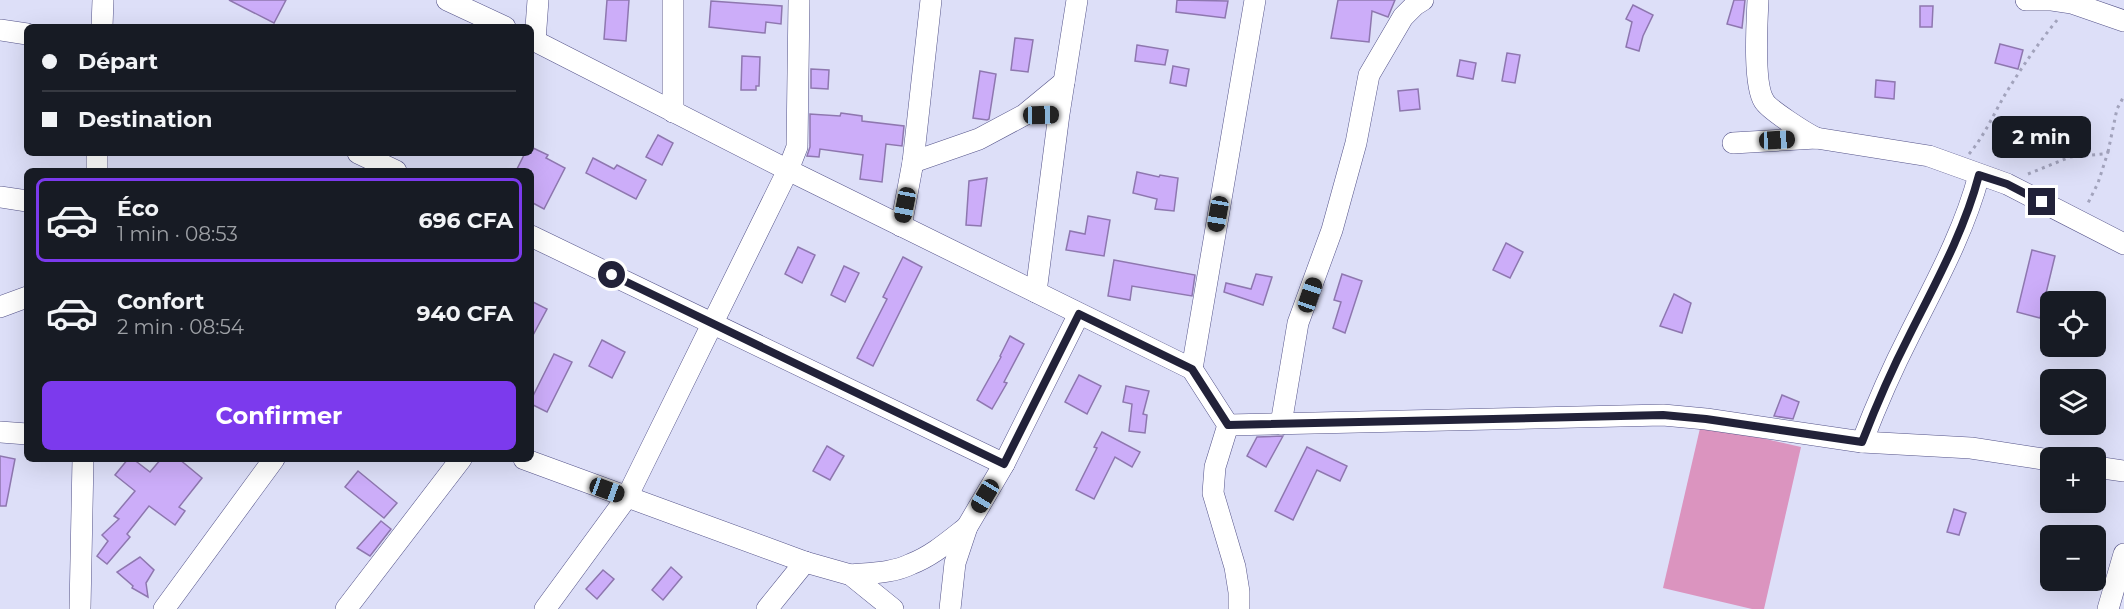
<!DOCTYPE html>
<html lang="fr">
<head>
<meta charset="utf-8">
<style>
  :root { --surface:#171b24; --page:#242831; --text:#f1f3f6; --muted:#9ea1a6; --line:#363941; --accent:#7c3aed }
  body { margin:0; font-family:Montserrat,sans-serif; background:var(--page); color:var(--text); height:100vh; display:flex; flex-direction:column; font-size:22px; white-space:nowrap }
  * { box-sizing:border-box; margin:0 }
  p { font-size:20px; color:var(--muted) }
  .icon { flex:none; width:33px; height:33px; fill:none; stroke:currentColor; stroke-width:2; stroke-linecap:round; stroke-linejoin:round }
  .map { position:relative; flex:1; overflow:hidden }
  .sheet { position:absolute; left:24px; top:168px; width:510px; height:294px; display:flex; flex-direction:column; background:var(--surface); border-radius:9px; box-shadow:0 6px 24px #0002 }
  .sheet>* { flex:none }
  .hud { position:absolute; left:24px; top:24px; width:510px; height:132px; border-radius:9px; box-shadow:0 6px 24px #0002; display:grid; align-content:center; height:132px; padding:0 18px; background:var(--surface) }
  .tools { position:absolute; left:2040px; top:291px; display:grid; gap:12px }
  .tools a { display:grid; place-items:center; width:66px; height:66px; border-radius:9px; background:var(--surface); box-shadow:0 6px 24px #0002; font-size:30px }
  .end { position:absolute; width:27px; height:27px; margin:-14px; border:8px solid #222239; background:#fff; box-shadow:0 0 0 3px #fff }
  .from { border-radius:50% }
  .bubble { position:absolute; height:42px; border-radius:9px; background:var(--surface); box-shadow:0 6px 24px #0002; font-size:20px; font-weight:700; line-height:42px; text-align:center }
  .car { position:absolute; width:18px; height:36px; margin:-18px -9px; border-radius:8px; box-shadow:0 0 4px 2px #0007; background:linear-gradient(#222 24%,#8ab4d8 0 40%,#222 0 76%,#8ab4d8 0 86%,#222 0) }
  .hud b { display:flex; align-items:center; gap:21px; height:57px; font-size:22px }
  .hud b+b { border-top:2px solid var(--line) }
  .hud i { width:15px; height:15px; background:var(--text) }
  ul { padding:10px 0 0; list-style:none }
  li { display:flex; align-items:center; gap:18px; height:84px; margin:0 12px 9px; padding:0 6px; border:3px solid transparent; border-radius:9px }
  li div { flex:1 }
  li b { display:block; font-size:22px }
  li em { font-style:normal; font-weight:700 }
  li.selected { border-color:var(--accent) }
  li>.icon { width:54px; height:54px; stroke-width:1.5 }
  .button { display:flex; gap:12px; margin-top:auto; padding:12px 18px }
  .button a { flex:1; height:69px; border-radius:9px; background:var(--accent); color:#fff; font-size:24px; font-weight:700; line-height:69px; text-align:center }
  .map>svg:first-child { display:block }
  .green { fill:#db94bf }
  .building { fill:#ccadf9; stroke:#8e77af; stroke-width:1.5 }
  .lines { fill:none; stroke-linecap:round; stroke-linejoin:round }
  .minor-casing { stroke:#545389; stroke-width:22 }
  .path { stroke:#a2a3bc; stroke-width:3; stroke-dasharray:3 4.5; stroke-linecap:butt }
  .minor { stroke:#fff; stroke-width:21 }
  .route { stroke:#222239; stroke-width:8 }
</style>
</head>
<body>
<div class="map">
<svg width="2124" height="609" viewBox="0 0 2124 609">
  <rect width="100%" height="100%" fill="#dddff8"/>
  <!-- green -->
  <polygon class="green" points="1701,424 1801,447 1764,609 1752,609 1663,588"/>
  <!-- building -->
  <g class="building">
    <polygon points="229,0 286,0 274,23"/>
    <polygon points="607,0 629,0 626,41 604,39"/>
    <polygon points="1177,0 1228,1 1225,18 1176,12"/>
    <polygon points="1338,0 1395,0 1388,17 1372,11 1369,42 1331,38"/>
    <polygon points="1734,0 1745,0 1742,28 1727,24"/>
    <polygon points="711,1 782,6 781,24 766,22 765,33 709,27"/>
    <polygon points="1633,5 1653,15 1643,36 1639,51 1626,47 1632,22 1626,19"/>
    <polygon points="1920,6 1933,6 1932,27 1920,27"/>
    <polygon points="1015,38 1033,40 1028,72 1011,70"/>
    <polygon points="2000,44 2023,50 2018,69 1995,63"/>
    <polygon points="1137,45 1168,50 1165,65 1135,61"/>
    <polygon points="1507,53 1520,55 1515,83 1502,81"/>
    <polygon points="742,56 760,57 759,86 756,86 756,90 741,90"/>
    <polygon points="1460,60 1476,63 1473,79 1457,76"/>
    <polygon points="1173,66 1189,69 1186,86 1170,83"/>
    <polygon points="811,69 829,70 828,89 811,88"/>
    <polygon points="980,71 996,74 989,119 987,120 973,118"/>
    <polygon points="1876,80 1895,82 1894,99 1875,97"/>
    <polygon points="1418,89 1420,109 1400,111 1398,91"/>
    <polygon points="841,113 862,116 862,121 904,126 902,146 886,144 882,182 860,179 863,155 820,149 819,157 807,156 810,147 810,114 840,116"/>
    <polygon points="658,135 673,143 662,165 646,157"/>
    <polygon points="531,147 548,155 546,158 565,168 544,209 531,202 531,171 516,171 525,153 531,153"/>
    <polygon points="593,158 614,169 617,165 646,180 636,199 586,173"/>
    <polygon points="1137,172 1159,177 1160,175 1178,178 1174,211 1155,209 1157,199 1133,193"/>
    <polygon points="987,178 981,226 966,225 969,181"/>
    <polygon points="1088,216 1110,220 1104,256 1066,250 1070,231 1085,234"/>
    <polygon points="1506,243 1523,252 1510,278 1493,270"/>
    <polygon points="798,247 815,255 802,283 785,274"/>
    <polygon points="2032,250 2055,256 2040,318 2017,312"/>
    <polygon points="903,257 922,267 873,366 857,358 887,299 883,297"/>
    <polygon points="1114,260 1195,275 1192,296 1132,286 1130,300 1108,296"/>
    <polygon points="844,266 859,273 845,302 831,295"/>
    <polygon points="1256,274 1272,277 1263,305 1224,292 1226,283 1251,289"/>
    <polygon points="1342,274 1362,281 1345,333 1333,328 1341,302 1334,300"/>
    <polygon points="1674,294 1691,303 1682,333 1660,326"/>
    <polygon points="531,301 547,309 531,339"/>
    <polygon points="1010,336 1024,344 1004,382 1007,383 992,409 977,400 1001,357 1000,356"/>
    <polygon points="602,340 625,352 612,378 589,366"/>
    <polygon points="554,354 572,362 547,412 531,404 531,400"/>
    <polygon points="1079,375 1101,386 1087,414 1065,402"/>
    <polygon points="1126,386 1149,391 1143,414 1147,415 1145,433 1129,431 1132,404 1123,402"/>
    <polygon points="1782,395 1799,402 1793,419 1774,416"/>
    <polygon points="1102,432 1140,452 1132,467 1115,457 1094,499 1076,490 1097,448 1094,447"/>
    <polygon points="1283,436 1266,467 1247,456 1257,437"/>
    <polygon points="827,446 844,456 830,480 813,471"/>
    <polygon points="1307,447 1347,466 1340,481 1317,470 1293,520 1275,511"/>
    <polygon points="0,456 15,459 6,506 0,506"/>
    <polygon points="128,459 133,459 150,472 161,459 179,459 202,478 179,507 185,511 175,525 149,506 127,534 130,537 107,564 97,556 108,541 102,535 119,519 114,516 135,491 115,475"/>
    <polygon points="358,471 397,503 384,518 345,487"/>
    <polygon points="1954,509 1966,513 1959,535 1947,532"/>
    <polygon points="381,521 391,529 370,556 357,548"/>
    <polygon points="140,557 154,570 146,583 148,597 132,588 133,586 117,572"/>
    <polygon points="671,567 682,577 663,600 652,590"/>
    <polygon points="603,570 614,579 597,599 586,589"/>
  </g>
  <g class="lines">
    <defs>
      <g id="minor">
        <polyline points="447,0 505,27"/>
        <polyline points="673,0 673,112"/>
        <path d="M 1758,0 C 1757,22 1753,84 1764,101 C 1769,110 1806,133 1816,138"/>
        <polyline points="2026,0 2052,0 2072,3 2124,21"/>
        <polyline points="102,27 103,0"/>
        <polyline points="0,30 27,34"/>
        <polyline points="531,39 788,170 1192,369 1228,425 1215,467 1213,493 1235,567 1239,592 1239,609"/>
        <polyline points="535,41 538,0"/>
        <polyline points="1733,143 1816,138 1929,156 2007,184 2124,244"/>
        <polyline points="358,153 396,171"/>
        <polyline points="913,162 979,139 1024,115 1064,82"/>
        <polyline points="97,171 97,153"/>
        <polyline points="0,197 27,201"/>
        <polyline points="901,226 913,162 931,0"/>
        <polyline points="531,236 1004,464"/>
        <polyline points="1036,292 1059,114 1077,0"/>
        <polyline points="0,307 27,297"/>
        <polyline points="1192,369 1255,0"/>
        <polyline points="1281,424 1298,323 1332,230 1356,143 1369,75 1403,17 1415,5 1423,0"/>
        <polyline points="1228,425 1663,415 1706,419 1862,442 1971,448 2050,460"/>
        <polyline points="0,432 27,434"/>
        <path d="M 1862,442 C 1876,406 1891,371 1909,336 C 1935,284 1964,232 1979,175"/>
        <polyline points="524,459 805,562 851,575 893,609"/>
        <polyline points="2096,467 2124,471"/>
        <path d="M 851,575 C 871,573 893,573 911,564 C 932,556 949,541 967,527"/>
        <polyline points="80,609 83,459"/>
        <polyline points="164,609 274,459"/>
        <polyline points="346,609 461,459"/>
        <polyline points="545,609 627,497 788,170 797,147 799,0"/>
        <polyline points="767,609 805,562"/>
        <polyline points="950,609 955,563 967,527 1004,464 1079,314"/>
        <polyline points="2108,609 2124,554"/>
      </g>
    </defs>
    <!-- minor casing -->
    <use href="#minor" class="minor-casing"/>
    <!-- path -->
    <g class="path">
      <polyline points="2108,152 2117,109 2124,96"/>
      <path d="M 1969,154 C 1985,135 1994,113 2006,93 C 2022,67 2039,42 2058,19"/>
      <polyline points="2028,174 2070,157 2103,154 2108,152 2098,183 2087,205"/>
    </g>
    <!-- minor -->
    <use href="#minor" class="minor"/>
  </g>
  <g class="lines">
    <!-- route -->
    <path class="route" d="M 612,275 L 1004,464 L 1079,314 L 1192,369 L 1228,425 L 1663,415 L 1706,419 L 1862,442 C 1876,406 1891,371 1909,336 C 1935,284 1964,232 1979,175 L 2007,184 L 2042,202"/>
  </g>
</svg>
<div class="tools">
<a><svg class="icon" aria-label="locate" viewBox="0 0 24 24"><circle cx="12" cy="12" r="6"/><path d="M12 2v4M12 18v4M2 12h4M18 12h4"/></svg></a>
<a><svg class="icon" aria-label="layers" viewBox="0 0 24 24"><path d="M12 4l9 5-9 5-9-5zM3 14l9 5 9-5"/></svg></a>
<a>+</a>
<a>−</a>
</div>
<i class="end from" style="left:612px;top:275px"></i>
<i class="end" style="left:2042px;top:202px"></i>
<div class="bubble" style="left:1992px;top:116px;width:99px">2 min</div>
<i class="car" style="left:1041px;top:115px;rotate:89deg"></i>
<i class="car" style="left:1777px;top:140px;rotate:87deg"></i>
<i class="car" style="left:905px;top:205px;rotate:191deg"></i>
<i class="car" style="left:1218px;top:214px;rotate:190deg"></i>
<i class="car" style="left:1310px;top:295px;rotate:19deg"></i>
<i class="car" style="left:607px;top:490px;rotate:110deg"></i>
<i class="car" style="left:985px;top:496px;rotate:211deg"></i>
<div class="hud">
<b><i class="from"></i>Départ</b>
<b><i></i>Destination</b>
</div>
<section class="sheet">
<ul>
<li class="selected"><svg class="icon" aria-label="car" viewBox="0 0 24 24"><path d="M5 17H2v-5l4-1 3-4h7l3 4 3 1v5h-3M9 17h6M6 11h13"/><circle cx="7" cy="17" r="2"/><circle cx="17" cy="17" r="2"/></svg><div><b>Éco</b><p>1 min · 08:53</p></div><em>696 CFA</em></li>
<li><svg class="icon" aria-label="car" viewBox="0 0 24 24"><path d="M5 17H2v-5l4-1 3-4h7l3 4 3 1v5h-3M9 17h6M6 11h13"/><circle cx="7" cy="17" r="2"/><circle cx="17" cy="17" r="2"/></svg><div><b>Confort</b><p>2 min · 08:54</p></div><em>940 CFA</em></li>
</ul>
<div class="button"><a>Confirmer</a></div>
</section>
</div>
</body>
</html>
